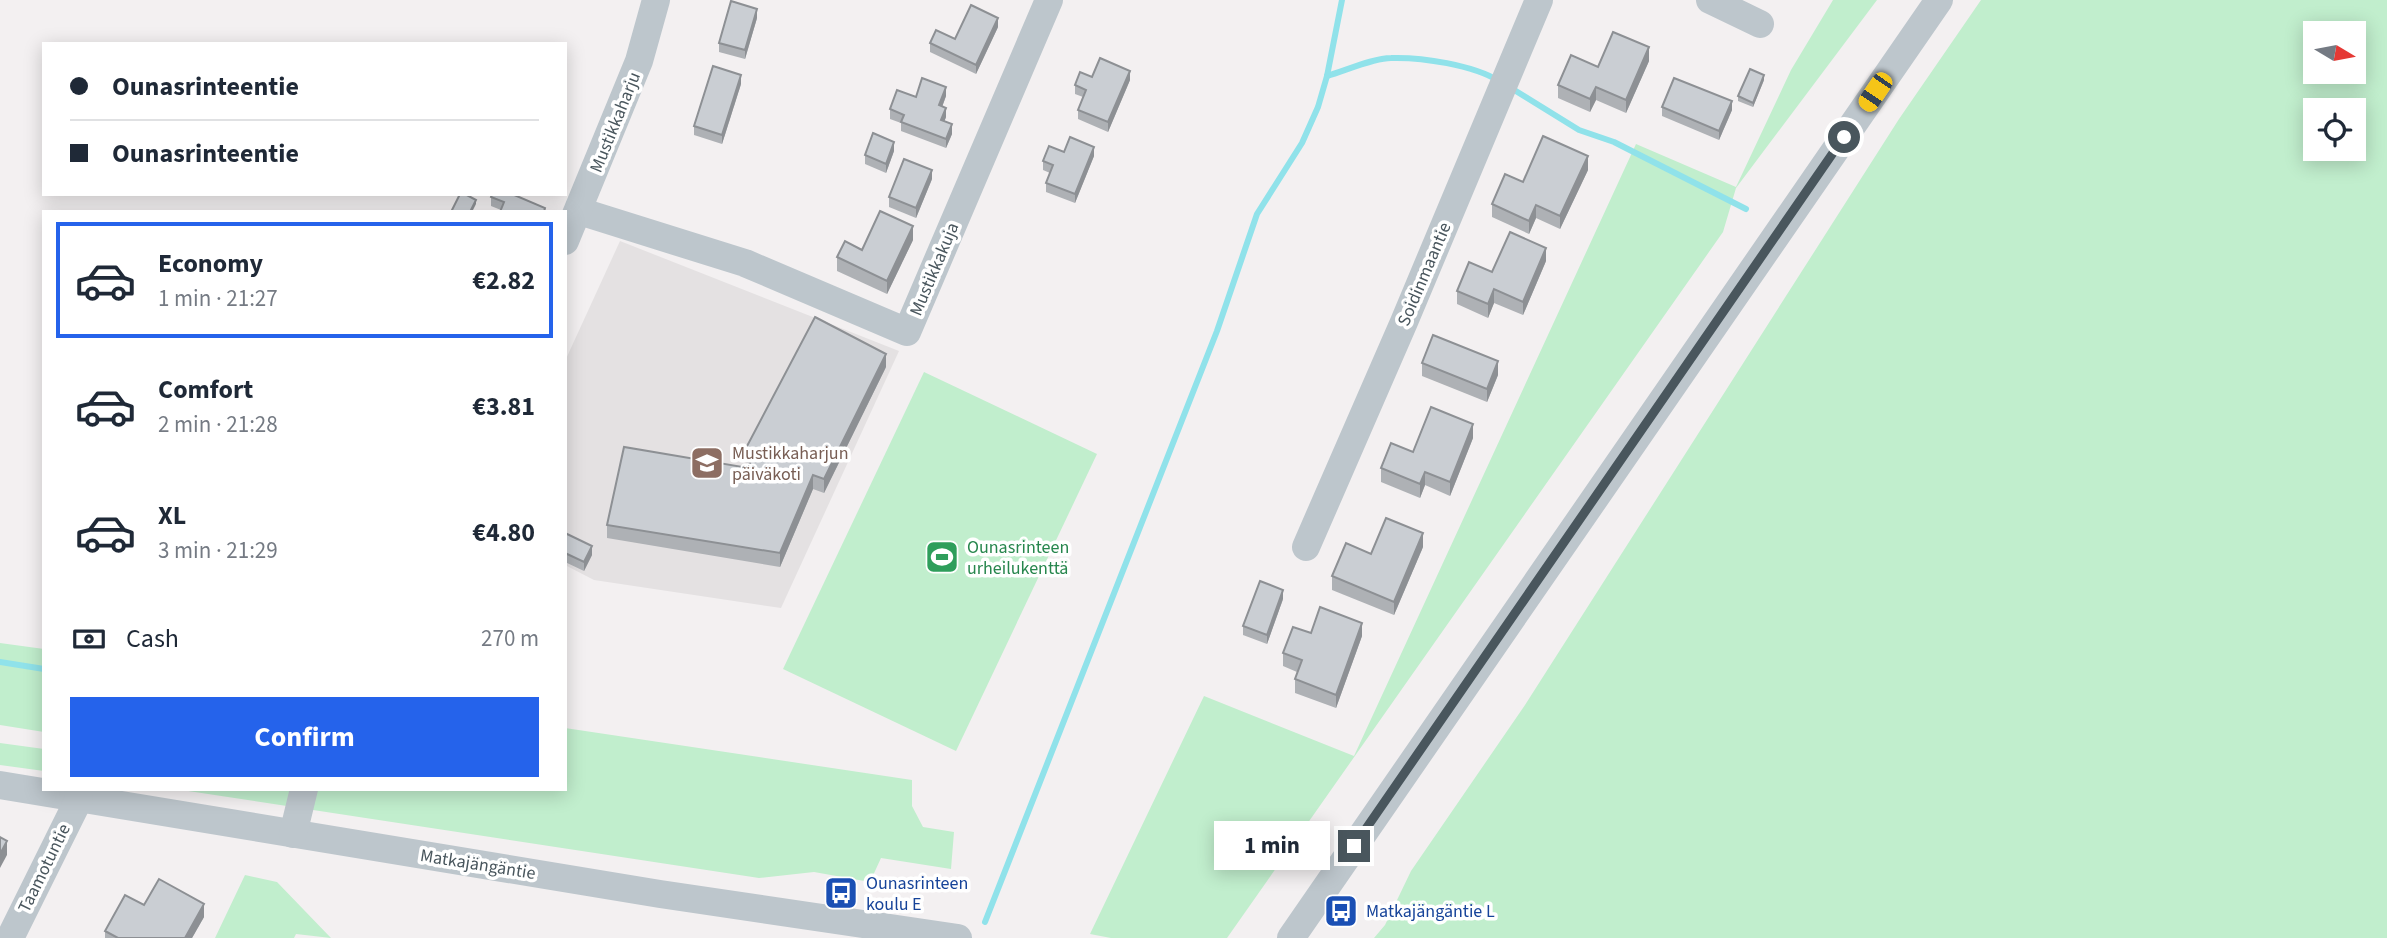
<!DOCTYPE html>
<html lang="en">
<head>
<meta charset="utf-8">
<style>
  :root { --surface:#fff; --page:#f2f2f3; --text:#1f2937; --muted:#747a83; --line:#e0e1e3; --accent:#2563eb }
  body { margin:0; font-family:"Source Sans 3",sans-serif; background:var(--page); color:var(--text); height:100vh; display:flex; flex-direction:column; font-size:26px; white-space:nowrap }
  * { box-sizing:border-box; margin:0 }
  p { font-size:23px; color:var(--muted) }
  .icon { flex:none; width:38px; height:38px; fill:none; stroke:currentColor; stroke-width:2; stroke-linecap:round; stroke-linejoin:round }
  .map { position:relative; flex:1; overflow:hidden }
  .drawer { position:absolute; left:42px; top:210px; width:525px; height:581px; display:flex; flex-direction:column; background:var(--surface); border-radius:0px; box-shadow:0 4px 18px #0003 }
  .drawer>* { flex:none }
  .banner { position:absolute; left:42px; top:42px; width:525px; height:154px; border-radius:0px; box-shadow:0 4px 18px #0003; display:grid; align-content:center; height:154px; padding:0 28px; background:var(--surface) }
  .needle { width:46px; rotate:100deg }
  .buttons { position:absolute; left:2303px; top:21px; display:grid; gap:14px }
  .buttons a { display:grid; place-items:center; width:63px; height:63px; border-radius:0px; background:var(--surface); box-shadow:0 4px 18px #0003; font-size:35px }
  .end { position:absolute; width:32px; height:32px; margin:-16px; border:9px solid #49565d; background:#fff; box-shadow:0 0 0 4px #fff }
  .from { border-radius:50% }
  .bubble { position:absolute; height:49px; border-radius:0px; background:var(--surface); box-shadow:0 4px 18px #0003; font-size:23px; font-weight:700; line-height:49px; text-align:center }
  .car { position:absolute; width:21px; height:42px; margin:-21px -10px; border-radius:9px; box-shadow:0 0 5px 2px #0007; background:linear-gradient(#f5c518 24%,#345 0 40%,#f5c518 0 76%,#345 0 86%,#f5c518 0) }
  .banner b { display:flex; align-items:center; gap:24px; height:66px; font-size:26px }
  .banner b+b { border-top:2px solid var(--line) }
  .banner i { width:18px; height:18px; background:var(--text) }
  ul { padding:12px 0 0; list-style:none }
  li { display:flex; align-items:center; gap:21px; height:116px; margin:0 14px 10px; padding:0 14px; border:4px solid transparent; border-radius:0px }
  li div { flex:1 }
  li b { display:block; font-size:26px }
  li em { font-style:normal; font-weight:700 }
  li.selected { border-color:var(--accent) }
  li>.icon { width:63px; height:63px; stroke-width:1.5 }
  .pay { display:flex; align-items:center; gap:18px; height:77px; padding:0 28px; font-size:26px }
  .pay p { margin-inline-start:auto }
  .button { display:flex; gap:14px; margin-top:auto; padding:14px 28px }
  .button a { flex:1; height:80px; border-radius:0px; background:var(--accent); color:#fff; font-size:28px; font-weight:700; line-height:80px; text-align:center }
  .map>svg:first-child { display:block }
  .education { fill:#e4e1e2 }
  .green { fill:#c1eecd; fill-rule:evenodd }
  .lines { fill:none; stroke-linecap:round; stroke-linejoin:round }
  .stream { stroke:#90e2ea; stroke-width:6 }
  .minor { stroke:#bdc6cc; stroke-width:28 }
  .wall { fill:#aeb1b5 }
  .shaded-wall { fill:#8d9094 }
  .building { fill:#caced3; stroke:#8d9094; stroke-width:2 }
  .route { stroke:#49565d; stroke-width:9 }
  .labels { text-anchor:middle; stroke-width:7; stroke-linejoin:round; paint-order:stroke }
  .street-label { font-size:18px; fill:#49565d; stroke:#fff }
  .education-label { font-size:18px; fill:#785e54; stroke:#fff; text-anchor:start }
  .leisure-label { font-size:18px; fill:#27864d; stroke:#fff; text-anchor:start }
  .transit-label { font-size:18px; fill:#164399; stroke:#fff; text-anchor:start }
</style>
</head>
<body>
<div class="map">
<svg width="2387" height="938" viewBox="0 0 2387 938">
  <rect width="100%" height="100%" fill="#f3f0f1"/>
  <!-- education -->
  <polygon class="education" points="620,241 899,351 781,608 594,580 565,565 565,361"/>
  <!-- green -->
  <g class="green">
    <polygon points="1833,0 1877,0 1736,188 1723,232 1227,938 1111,938 1090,934 1204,696 1354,756 1636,144 1736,187 1791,70"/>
    <path d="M 1981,0 L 2387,0 L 2387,938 L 1374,938 L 1385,925 L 1411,871 L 1525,705 L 1899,119 ZM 2315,33 L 2354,33 L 2354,72 L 2315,72 ZM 2354,110 L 2354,149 L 2315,149 L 2315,110 Z"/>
    <polygon points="924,372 1097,454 956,751 783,669"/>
    <polygon points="0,643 44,649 44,732 0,725"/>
    <polygon points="565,728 912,780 912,806 923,827 954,832 951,869 881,858 870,882 814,872 759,878 175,789 565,789"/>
    <polygon points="0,743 44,749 44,771 0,765"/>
    <polygon points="245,875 277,882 331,938 296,934 294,938 215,938"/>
  </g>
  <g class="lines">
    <!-- stream -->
    <g class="stream">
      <path d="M 1327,76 C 1345,71 1373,58 1391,58 C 1422,57 1473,65 1499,81"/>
      <polyline points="1511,88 1579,130 1614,142 1746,209"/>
      <polyline points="0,662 44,669"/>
      <polyline points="985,922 1217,331 1257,214 1302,143 1318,107 1327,76 1342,0"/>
    </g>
    <!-- minor -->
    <g class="minor">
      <polyline points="1710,0 1760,24"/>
      <polyline points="579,211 745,263 907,332 1049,0"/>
      <polyline points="565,241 639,61 656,0"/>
      <polyline points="1306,547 1404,322 1539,0"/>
      <polyline points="0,785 660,894 958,938"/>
      <polyline points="293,834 304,789"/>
      <polyline points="10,938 79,799"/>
      <polyline points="1291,938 1939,0"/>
    </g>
  </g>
  <!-- wall -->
  <g class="wall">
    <polygon points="757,18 745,59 719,52 719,43"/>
    <polygon points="998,27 976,74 930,52 930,43 955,39"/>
    <polygon points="1649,61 1626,113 1596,100 1590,112 1558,98 1558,85 1598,67"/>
    <polygon points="1092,77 1130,80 1108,132 1078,119 1078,110 1083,97 1075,94 1075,85"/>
    <polygon points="1764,80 1753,107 1738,101 1738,96"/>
    <polygon points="741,84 722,144 694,135 694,126"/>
    <polygon points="946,96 942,107 946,117 944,122 952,134 946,148 901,131 901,123 890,119 890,109 916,97"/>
    <polygon points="1662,107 1732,110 1719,140 1662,116"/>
    <polygon points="894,151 886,173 865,164 865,155"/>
    <polygon points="1094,156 1075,203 1046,192 1046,183 1050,173 1043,170 1043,161"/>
    <polygon points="1588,170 1560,229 1536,218 1529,234 1492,217 1492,204 1523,182"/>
    <polygon points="932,179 916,218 889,207 889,197"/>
    <polygon points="491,197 545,212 501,210 491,206"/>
    <polygon points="913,240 887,294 837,271 837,257 862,250"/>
    <polygon points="1546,261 1523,315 1494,303 1488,318 1457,304 1457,291"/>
    <polygon points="1422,363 1498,375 1487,402 1422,376"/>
    <polygon points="886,367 824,493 813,489 780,567 607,538 607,525 748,468 749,463 746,462 746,448"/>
    <polygon points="1473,438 1450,496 1425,485 1420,498 1381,482 1381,468 1413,452"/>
    <polygon points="565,533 592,555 584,571 565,562"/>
    <polygon points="1423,547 1394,615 1332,590 1332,576"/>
    <polygon points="1283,599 1267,644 1243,635 1243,626"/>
    <polygon points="1311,633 1362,636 1336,708 1295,693 1295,679 1297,672 1283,666 1283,653"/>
    <polygon points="144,905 204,917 192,938 105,938 105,931"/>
  </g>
  <!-- shaded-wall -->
  <g class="shaded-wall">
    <polygon points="757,9 757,18 745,59 745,50"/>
    <polygon points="998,18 998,27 976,74 976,65"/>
    <polygon points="1649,47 1649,61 1626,113 1626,100"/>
    <polygon points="1130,71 1130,80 1108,132 1108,122"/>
    <polygon points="741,75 741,84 722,144 722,135"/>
    <polygon points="1764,75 1764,80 1753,107 1753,103"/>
    <polygon points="946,87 946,96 939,115 939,105"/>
    <polygon points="1596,87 1596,100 1590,112 1590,99"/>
    <polygon points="1732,101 1732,110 1719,140 1719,131"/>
    <polygon points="946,108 946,117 941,130 941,120"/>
    <polygon points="952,124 952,134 946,148 946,139"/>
    <polygon points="894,142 894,151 886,173 886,164"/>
    <polygon points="1094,147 1094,156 1075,203 1075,194"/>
    <polygon points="1588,156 1588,170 1560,229 1560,216"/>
    <polygon points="932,170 932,179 916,218 916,208"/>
    <polygon points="476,200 476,204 472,212 470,212"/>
    <polygon points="1536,205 1536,218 1529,234 1529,221"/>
    <polygon points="913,226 913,240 887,294 887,281"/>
    <polygon points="1546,248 1546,261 1523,315 1523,302"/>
    <polygon points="1494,289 1494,303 1488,318 1488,304"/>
    <polygon points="886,354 886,367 824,493 824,479"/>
    <polygon points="1498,361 1498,375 1487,402 1487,389"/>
    <polygon points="1473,424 1473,438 1450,496 1450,482"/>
    <polygon points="1425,472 1425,485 1420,498 1420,484"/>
    <polygon points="813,475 813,489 780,567 780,553"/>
    <polygon points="1423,533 1423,547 1394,615 1394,602"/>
    <polygon points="592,546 592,555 584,571 584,562"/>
    <polygon points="1283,590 1283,599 1267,644 1267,635"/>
    <polygon points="1362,623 1362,636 1336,708 1336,695"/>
    <polygon points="7,841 7,855 0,868 0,854"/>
    <polygon points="204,904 204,917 192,938 185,938"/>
  </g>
  <!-- building -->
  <g class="building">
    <polygon points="731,1 757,9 745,50 719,43"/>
    <polygon points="971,5 998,18 976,65 930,43 936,30 955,39"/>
    <polygon points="1613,32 1649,47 1626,100 1596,87 1590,99 1558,85 1571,55 1598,67"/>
    <polygon points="1100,58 1130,71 1108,122 1078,110 1086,90 1075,85 1080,72 1092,77"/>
    <polygon points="713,66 741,75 722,135 694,126"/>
    <polygon points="1750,69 1764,75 1753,103 1738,96"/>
    <polygon points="922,78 946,87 939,105 946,108 941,120 952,124 946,139 901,122 904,115 890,109 897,90 916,97"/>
    <polygon points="1674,78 1732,101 1719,131 1662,107"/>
    <polygon points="873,133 894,142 886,164 865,155"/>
    <polygon points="1543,136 1588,156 1560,216 1536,205 1529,221 1492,204 1505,174 1523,182"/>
    <polygon points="1070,137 1094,147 1075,194 1046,183 1053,165 1043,161 1049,146 1064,152"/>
    <polygon points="904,159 932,170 916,208 889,197"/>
    <polygon points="460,194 465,194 476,200 470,212 451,212"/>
    <polygon points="492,194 512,194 545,208 544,212 500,212 504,202 491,197"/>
    <polygon points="880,211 913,226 887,281 837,257 845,241 862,250"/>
    <polygon points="1510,232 1546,248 1523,302 1494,289 1488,304 1457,291 1469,262 1492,272"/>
    <polygon points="815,317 886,354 824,479 813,475 780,553 607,525 624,447 748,468 754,452 746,448"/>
    <polygon points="1433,335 1498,361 1487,389 1422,363"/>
    <polygon points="1431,407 1473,424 1450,482 1425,472 1420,484 1381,468 1391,443 1413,452"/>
    <polygon points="1386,518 1423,533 1394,602 1332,576 1346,543 1371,554"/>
    <polygon points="565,533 592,546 584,562 565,553"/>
    <polygon points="1260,581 1283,590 1267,635 1243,626"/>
    <polygon points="1320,607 1362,623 1336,695 1295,679 1302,660 1283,653 1293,627 1311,633"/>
    <polygon points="0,837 7,841 0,854"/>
    <polygon points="159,879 204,904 185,938 118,938 105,931 125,895 144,905"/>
  </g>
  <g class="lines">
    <!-- route -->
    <polyline class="route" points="1354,846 1844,137"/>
  </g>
  <!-- icons -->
  <defs>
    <symbol id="school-square" viewBox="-11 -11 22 22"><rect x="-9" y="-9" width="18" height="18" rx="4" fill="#8d6e63" stroke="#fff"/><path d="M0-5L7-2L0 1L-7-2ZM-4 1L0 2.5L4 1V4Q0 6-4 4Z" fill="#fff"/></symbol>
    <symbol id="stadium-square" viewBox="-11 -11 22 22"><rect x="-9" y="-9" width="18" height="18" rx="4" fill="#2e9e5b" stroke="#fff"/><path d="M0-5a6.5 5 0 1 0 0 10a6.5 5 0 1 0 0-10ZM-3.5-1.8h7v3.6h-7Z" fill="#fff"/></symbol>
    <symbol id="bus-square" viewBox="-11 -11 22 22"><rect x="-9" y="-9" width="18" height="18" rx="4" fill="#1a4fb4" stroke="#fff"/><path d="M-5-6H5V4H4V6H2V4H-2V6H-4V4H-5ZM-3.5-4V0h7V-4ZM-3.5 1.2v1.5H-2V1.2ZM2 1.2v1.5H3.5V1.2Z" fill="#fff"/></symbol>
  </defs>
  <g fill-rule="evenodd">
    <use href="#school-square" x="688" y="444" width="38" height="38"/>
    <use href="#stadium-square" x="923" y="538" width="38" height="38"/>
    <use href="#bus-square" x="822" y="874" width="38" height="38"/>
    <use href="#bus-square" x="1322" y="892" width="38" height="38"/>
  </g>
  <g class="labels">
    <!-- street labels -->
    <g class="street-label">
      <text transform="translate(615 122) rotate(-68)" y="6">Mustikkaharju</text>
      <text transform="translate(934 269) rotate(-67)" y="6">Mustikkakuja</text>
      <text transform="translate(1424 274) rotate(-67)" y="6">Soidinmaantie</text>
      <text transform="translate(478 864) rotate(9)" y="6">Matkajängäntie</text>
      <text transform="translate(44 868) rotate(-64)" y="6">Taamotuntie</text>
    </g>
    <!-- education labels -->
    <g class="education-label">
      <text x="732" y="459">Mustikkaharjun<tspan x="732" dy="21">päiväkoti</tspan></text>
    </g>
    <!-- leisure labels -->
    <g class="leisure-label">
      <text x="967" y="553">Ounasrinteen<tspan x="967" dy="21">urheilukenttä</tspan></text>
    </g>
    <!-- transit labels -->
    <g class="transit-label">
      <text x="866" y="889">Ounasrinteen<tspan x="866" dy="21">koulu E</tspan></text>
      <text x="1366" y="917">Matkajängäntie L</text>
    </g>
  </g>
</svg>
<div class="buttons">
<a><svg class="needle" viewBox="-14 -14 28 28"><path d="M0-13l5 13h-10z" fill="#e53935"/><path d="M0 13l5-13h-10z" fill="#747a83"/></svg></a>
<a><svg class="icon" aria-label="locate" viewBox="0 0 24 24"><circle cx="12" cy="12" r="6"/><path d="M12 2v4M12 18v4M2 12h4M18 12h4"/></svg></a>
</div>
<i class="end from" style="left:1844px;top:137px"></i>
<i class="end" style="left:1354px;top:846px"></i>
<div class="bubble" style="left:1214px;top:821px;width:116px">1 min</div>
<i class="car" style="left:1875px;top:92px;rotate:214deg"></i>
<div class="banner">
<b><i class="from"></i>Ounasrinteentie</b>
<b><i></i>Ounasrinteentie</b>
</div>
<section class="drawer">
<ul>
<li class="selected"><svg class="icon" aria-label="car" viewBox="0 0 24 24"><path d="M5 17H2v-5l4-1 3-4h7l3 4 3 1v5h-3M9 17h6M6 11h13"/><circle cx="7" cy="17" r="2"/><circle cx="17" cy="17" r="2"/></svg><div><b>Economy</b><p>1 min · 21:27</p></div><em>€2.82</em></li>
<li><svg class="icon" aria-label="car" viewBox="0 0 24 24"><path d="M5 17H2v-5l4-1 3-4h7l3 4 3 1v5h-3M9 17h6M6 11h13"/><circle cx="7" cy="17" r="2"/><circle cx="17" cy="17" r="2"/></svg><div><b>Comfort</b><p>2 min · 21:28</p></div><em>€3.81</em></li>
<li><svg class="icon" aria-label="car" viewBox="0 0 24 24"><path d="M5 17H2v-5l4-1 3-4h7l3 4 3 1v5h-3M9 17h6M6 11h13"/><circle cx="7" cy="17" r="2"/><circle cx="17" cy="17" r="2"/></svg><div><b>XL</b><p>3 min · 21:29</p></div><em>€4.80</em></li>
</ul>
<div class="pay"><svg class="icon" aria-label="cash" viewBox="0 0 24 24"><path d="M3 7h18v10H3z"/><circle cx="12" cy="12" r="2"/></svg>Cash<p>270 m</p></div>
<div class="button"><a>Confirm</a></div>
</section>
</div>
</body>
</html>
